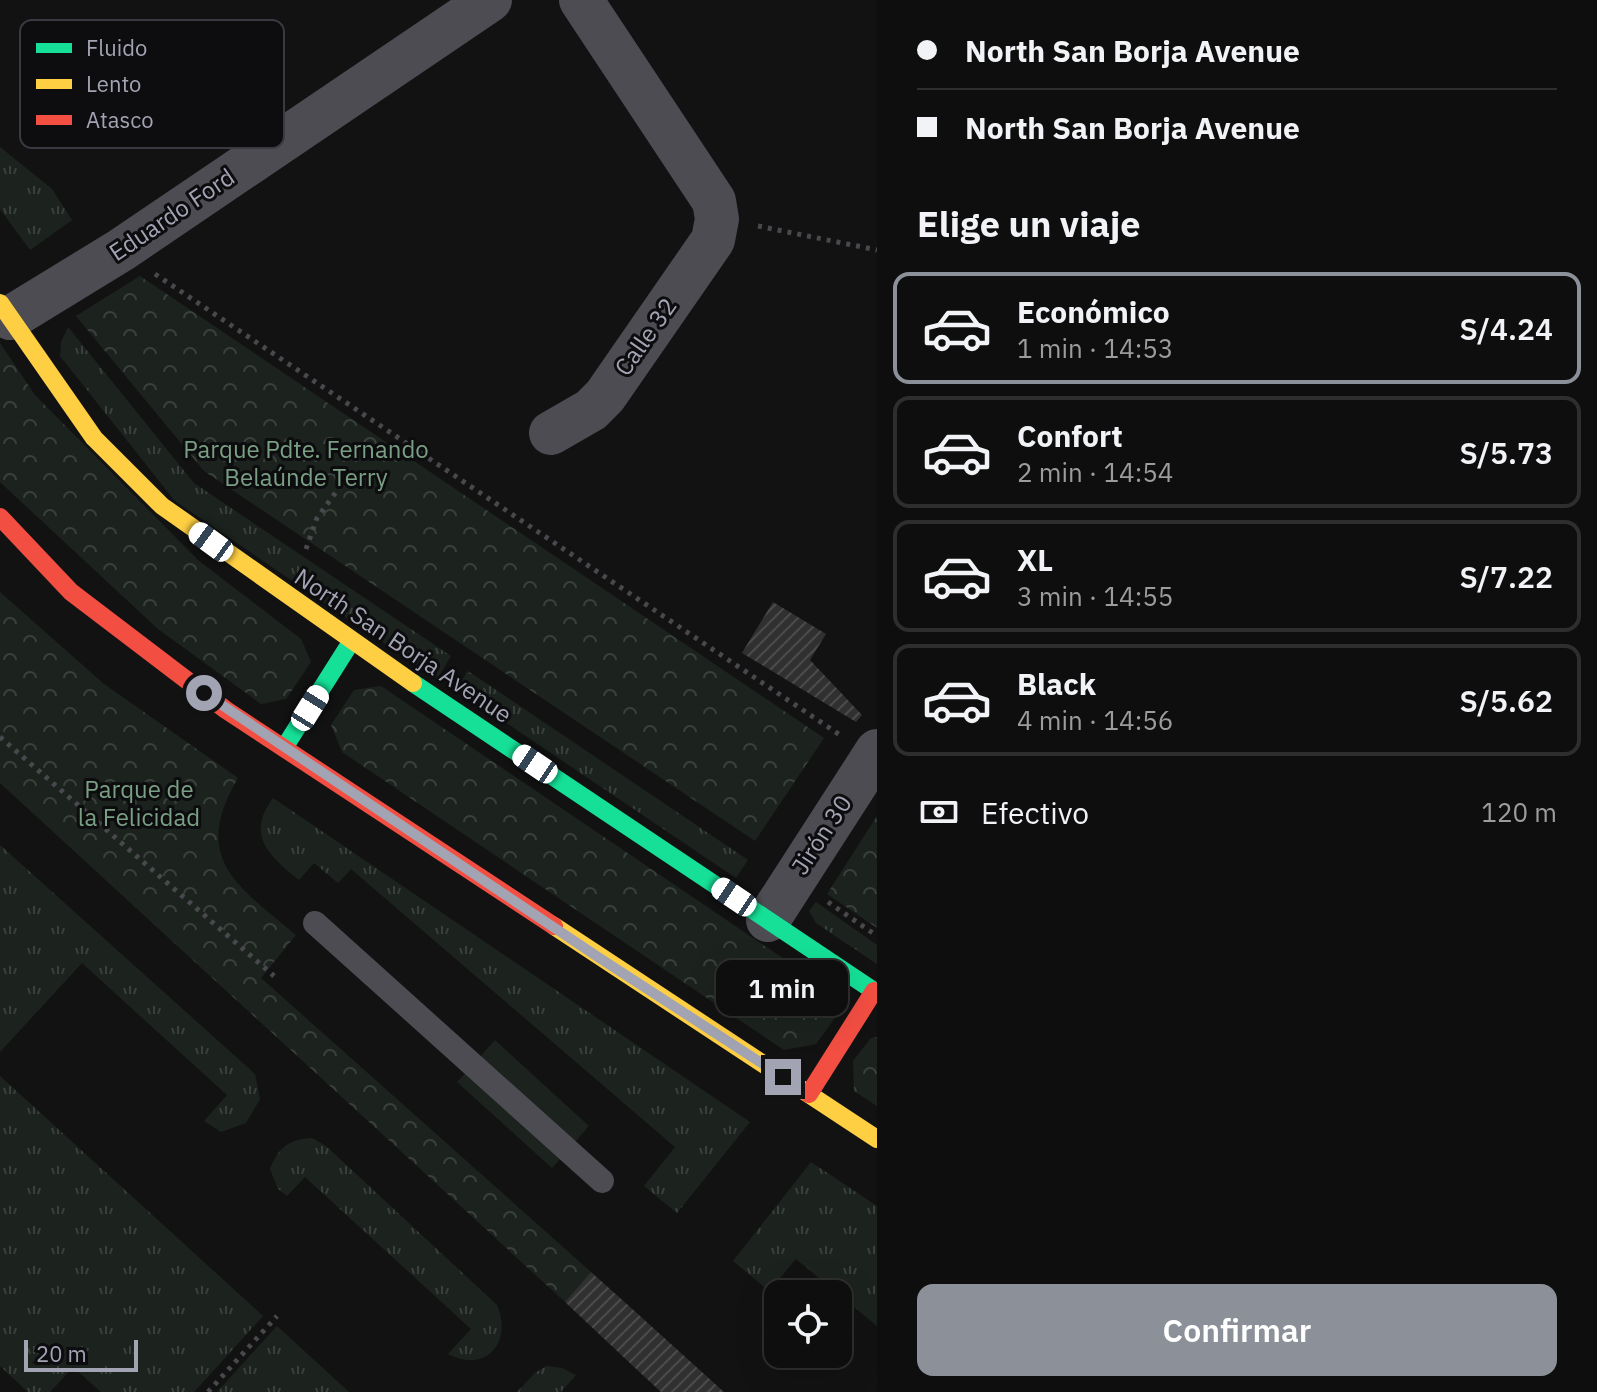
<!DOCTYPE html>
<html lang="es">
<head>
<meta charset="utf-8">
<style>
  :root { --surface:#0e0e0e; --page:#171717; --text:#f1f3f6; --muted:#9b9c9e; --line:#2e2e2e; --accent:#8c9099 }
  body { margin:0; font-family:"IBM Plex Sans",sans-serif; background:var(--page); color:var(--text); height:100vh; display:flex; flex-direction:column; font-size:30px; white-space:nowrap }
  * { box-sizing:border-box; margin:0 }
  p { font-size:26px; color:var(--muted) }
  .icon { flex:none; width:44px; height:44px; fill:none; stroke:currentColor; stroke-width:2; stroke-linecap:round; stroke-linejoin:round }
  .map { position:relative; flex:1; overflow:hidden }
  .drawer { display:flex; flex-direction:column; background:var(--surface); width:720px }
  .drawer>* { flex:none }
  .top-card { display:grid; align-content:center; height:176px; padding:0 40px; background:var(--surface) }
  .buttons { position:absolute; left:764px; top:1280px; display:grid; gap:16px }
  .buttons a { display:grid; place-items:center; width:88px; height:88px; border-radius:16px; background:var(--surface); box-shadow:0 8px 32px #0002,0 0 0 2px var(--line); font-size:40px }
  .scale { position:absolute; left:24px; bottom:20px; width:114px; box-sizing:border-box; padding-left:8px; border:4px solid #a2a4b4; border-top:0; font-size:22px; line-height:28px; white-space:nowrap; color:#a2a4b4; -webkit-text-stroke:6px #0d0c0e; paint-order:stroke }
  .end { position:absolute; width:36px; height:36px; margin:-18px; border:10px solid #a2a4b4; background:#111; box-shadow:0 0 0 4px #111 }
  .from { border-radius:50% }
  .bubble { position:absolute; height:56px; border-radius:16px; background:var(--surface); box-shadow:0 8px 32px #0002,0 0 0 2px var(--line); font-size:26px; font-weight:600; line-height:56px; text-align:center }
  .car { position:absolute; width:24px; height:48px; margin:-24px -12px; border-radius:10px; box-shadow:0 0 6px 2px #0007; background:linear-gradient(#fff 24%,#345 0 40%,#fff 0 76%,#345 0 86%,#fff 0) }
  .top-card b { display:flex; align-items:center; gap:28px; height:76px; font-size:30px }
  .top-card b+b { border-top:2px solid var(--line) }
  .top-card i { width:20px; height:20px; background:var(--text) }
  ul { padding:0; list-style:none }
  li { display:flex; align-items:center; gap:24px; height:112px; margin:0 16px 12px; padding:0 24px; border:4px solid var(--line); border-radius:16px }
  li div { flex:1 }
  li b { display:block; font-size:30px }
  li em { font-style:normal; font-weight:600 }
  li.on { border-color:var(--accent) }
  li>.icon { width:72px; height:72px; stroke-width:1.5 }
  h2 { padding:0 40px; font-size:36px; line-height:96px }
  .pay { display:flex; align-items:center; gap:20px; height:88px; padding:0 40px; font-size:30px }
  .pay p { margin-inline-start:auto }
  .button { display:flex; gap:16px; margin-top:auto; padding:16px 40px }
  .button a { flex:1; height:92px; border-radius:16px; background:var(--accent); color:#fff; font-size:32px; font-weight:600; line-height:92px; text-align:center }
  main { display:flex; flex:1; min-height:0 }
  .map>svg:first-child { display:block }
  .grass { fill:url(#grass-tufts) }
  .park { fill:url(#park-crowns) }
  .garden { fill:#1c231e }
  .building { fill:url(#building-hatch) }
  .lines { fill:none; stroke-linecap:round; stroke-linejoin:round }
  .path { stroke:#48484d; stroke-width:5; stroke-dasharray:4 6; stroke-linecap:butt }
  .lane { stroke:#4c4c52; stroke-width:24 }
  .street { stroke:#4c4c52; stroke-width:44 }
  .fast { stroke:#16e098; stroke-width:18 }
  .slow { stroke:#ffcf43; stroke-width:18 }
  .jam { stroke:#f24e42; stroke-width:18 }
  .route { stroke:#a2a4b4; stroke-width:10 }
  .labels { text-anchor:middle; stroke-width:6; stroke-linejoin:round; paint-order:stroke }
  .street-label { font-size:24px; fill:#a2a4b4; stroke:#0d0c0e }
  .park-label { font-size:24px; fill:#799f84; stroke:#0d0c0e }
  .key { fill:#0d0c0e; stroke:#3a3a40; stroke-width:2 }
  .key-label { font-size:22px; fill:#a2a4b4 }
</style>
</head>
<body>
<main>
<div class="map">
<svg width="877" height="1392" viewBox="0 0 877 1392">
  <defs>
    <pattern id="grass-tufts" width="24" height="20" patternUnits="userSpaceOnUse" patternTransform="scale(2)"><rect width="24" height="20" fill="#1c231e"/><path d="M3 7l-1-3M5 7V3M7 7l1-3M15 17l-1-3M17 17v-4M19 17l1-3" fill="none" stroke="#3a403c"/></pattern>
    <pattern id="park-crowns" width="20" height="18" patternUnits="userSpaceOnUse" patternTransform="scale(2)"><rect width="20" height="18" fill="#1c231e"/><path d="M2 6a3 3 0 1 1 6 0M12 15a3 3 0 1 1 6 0" fill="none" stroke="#3a403c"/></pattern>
    <pattern id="building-hatch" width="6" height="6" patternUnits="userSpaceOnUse" patternTransform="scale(2)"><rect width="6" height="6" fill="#303031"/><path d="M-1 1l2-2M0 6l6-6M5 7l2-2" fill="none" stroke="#4b4b4c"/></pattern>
  </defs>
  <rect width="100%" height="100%" fill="#121212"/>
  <!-- grass -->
  <g class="grass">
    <polygon points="0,147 52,189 72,220 30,250 0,209"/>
    <polygon points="68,327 194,483 451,656 437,679 175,501 60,356 61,342"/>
    <polygon points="468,671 748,860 736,878 456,689"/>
    <path d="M 273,798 L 750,1122 L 677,1213 L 644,1186 L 675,1147 L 351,869 L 338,883 L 314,863 L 299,880 C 270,856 245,836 273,798 Z"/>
    <polygon points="0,845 255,1074 260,1099 246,1123 221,1132 204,1121 227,1095 82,963 0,1052"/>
    <polygon points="816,902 877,945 877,964 816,923 809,911"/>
    <polygon points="0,1076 263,1316 194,1392 101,1392 73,1367 50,1392 28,1392 0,1366"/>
    <path d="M 312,1138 L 326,1146 L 497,1305 C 513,1342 486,1374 448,1354 L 471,1329 L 305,1177 L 287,1196 L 278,1189 L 270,1169 C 278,1148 289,1139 312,1138 Z"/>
    <polygon points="811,1162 877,1206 877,1326 796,1259 769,1291 733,1261"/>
    <polygon points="277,1326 349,1392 217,1392"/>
    <polygon points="546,1366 562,1368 576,1375 561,1392 517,1392 535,1373"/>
  </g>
  <!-- park -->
  <g class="park">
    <polygon points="140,276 824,738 755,841 204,471 76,316"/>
    <polygon points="0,343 35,395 199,561 301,639 311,662 286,699 261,704 158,629 0,482"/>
    <path d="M 0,592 L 104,684 L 238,778 C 190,859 238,886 296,935 L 261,978 L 591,1272 L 565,1302 L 0,783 Z"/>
    <polygon points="381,686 821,984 835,1018 816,1044 784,1050 342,752 331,725 354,690"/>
    <polygon points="877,816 877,928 827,894"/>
    <polygon points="877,1037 877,1106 854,1091 853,1061 871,1038"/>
  </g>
  <!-- garden -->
  <polygon class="garden" points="495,1040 589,1126 552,1168 457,1082"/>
  <!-- building -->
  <g class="building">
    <polygon points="773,602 826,634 810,660 862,715 856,722 742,653"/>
    <polygon points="591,1272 629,1306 724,1392 661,1392 633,1366 565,1302"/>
  </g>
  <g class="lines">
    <!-- path -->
    <g class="path">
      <polyline points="758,226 877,250"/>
      <polyline points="155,274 840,735"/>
      <polyline points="306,549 317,518 344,481"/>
      <polyline points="0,737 274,976"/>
      <polyline points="828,902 877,936"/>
      <polyline points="208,1392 277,1316"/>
    </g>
    <!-- lane -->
    <polyline class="lane" points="315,923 602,1181"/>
    <!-- street -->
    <g class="street">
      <polyline points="10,318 121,250 490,0"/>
      <polyline points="551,433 591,410 605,396 713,240 717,219 714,201 581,0"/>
      <polyline points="768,920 877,751"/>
    </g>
    <!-- fast -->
    <g class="fast">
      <polyline points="413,683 877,993"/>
      <polyline points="284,748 351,642"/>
    </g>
    <!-- slow -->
    <g class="slow">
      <polyline points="0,303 94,438 162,506 413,683"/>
      <polyline points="554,926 877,1139"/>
    </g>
    <!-- jam -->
    <g class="jam">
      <polyline points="0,517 71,592 226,710 554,926"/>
      <polyline points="809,1094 874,991"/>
    </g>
  </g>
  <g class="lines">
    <!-- route -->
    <polyline class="route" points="204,693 598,957 783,1077"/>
  </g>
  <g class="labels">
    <!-- street labels -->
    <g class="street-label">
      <text transform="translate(172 215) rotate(-34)" y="8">Eduardo Ford</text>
      <text transform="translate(646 337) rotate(-55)" y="8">Calle 32</text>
      <text transform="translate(403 646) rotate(34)" y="8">North San Borja Avenue</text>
      <text transform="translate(822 835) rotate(-57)" y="8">Jirón 30</text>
    </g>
    <!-- park labels -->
    <g class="park-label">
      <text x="306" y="458">Parque Pdte. Fernando<tspan x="306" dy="28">Belaúnde Terry</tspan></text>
      <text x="139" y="798">Parque de<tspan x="139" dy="28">la Felicidad</tspan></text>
    </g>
  </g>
  <!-- legend -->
  <rect x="20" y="20" width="264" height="128" rx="12" class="key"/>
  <rect x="36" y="43" width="36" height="10" fill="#16e098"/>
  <rect x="36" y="79" width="36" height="10" fill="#ffcf43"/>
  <rect x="36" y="115" width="36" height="10" fill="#f24e42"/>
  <g class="key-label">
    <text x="86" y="56">Fluido</text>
    <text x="86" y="92">Lento</text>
    <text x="86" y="128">Atasco</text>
  </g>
</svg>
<div class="buttons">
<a><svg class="icon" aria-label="locate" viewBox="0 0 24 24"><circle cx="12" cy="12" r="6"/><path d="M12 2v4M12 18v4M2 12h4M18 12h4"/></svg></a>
</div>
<div class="scale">20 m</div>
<i class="end from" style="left:204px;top:693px"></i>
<i class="end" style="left:783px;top:1077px"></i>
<div class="bubble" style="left:716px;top:960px;width:132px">1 min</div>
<i class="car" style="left:211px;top:542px;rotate:306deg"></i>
<i class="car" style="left:310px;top:708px;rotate:32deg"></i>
<i class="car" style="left:535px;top:764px;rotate:304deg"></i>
<i class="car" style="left:734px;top:897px;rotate:304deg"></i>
</div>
<section class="drawer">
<div class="top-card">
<b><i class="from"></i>North San Borja Avenue</b>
<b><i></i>North San Borja Avenue</b>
</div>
<h2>Elige un viaje</h2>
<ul>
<li class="on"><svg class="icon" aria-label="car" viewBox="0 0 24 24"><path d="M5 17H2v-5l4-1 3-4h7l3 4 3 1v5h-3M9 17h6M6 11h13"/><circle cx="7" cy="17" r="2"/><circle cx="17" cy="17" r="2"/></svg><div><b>Económico</b><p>1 min · 14:53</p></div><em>S/4.24</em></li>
<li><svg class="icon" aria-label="car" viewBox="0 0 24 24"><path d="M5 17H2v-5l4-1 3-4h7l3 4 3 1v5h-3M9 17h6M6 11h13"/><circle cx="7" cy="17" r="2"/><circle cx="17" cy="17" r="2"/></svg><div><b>Confort</b><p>2 min · 14:54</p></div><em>S/5.73</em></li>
<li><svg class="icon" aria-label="car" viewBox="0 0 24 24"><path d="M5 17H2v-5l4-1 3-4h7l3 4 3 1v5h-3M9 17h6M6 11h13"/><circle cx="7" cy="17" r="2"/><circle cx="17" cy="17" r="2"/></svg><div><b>XL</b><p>3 min · 14:55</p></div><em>S/7.22</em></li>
<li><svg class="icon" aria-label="car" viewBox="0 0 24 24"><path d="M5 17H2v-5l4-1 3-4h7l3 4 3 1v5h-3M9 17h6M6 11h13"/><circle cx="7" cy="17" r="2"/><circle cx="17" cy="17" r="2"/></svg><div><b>Black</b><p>4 min · 14:56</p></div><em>S/5.62</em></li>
</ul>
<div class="pay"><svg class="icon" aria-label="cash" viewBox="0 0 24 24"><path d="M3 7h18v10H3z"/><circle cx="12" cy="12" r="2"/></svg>Efectivo<p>120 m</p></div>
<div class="button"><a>Confirmar</a></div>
</section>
</main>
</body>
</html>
